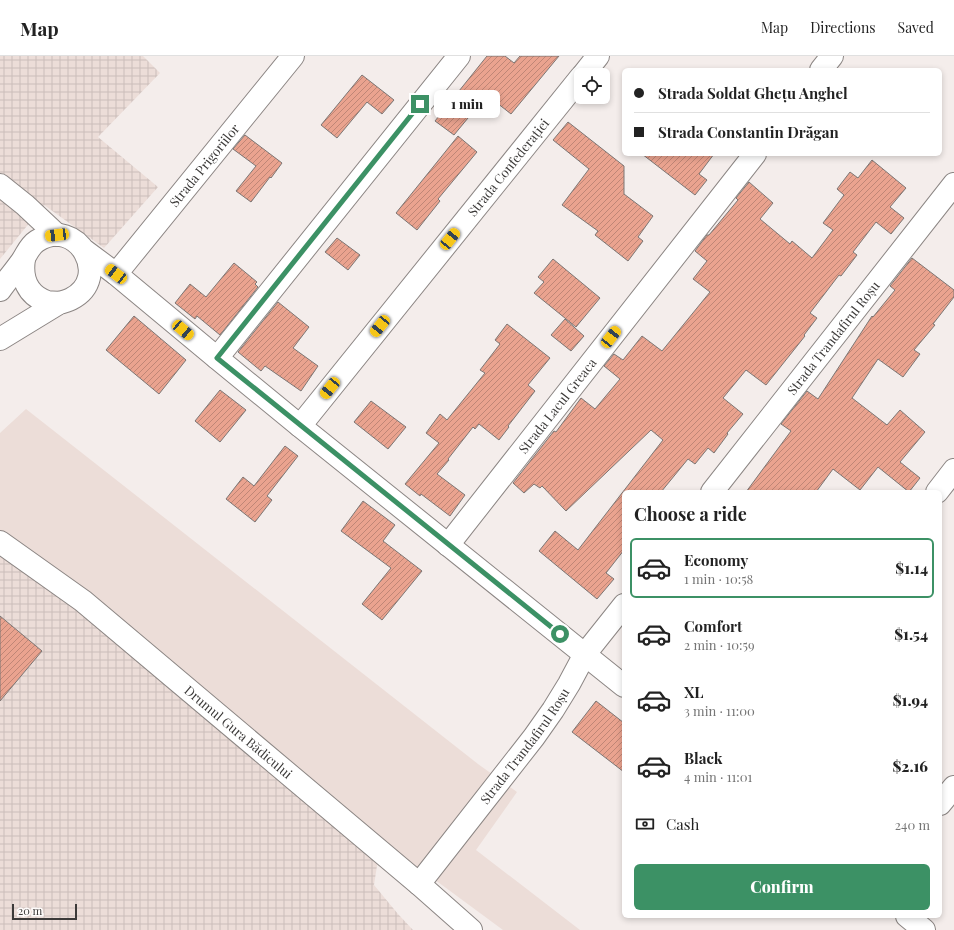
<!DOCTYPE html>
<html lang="en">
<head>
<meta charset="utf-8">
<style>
  :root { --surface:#fff; --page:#f6f6f6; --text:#222; --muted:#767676; --line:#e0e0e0; --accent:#3c9165 }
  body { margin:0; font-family:"Playfair Display",serif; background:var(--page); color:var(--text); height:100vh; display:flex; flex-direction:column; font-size:15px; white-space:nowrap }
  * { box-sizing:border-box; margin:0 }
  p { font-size:13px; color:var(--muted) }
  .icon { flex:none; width:22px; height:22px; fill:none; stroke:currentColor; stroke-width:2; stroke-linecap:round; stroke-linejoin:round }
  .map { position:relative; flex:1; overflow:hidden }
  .sheet { position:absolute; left:622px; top:434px; width:320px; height:428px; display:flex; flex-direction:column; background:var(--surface); border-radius:6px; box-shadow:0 2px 6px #0003 }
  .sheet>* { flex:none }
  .top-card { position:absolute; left:622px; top:12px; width:320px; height:88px; border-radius:6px; box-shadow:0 2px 6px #0003; display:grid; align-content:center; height:88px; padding:0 12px; background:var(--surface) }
  .tools { position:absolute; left:574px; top:12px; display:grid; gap:8px }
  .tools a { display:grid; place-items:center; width:36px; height:36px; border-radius:6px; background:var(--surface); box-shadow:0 2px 6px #0003; font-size:20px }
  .scale { position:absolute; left:12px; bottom:10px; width:65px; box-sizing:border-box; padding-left:4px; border:2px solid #3c3a39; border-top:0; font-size:11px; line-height:14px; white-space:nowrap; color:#3c3a39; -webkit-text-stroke:3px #fffcfb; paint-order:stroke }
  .end { position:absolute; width:18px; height:18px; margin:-9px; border:5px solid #3c9165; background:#fff; box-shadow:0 0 0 2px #fff }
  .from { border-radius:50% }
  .bubble { position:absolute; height:28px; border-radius:6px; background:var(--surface); box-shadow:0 2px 6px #0003; font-size:13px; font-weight:800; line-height:28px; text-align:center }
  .car { position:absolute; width:12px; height:24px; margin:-12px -6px; border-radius:5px; box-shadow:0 0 3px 1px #0007; background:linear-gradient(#f5c518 24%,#345 0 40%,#f5c518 0 76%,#345 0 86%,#f5c518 0) }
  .top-card b { display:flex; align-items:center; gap:14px; height:38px; font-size:15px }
  .top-card b+b { border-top:1px solid var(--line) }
  .top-card i { width:10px; height:10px; background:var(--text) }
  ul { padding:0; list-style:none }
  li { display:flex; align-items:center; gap:12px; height:60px; margin:0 8px 6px; padding:0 4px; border:2px solid transparent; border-radius:6px }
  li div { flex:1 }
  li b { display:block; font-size:15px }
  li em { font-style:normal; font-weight:800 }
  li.current { border-color:var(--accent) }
  li>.icon { width:36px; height:36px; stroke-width:1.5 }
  h2 { padding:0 12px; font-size:18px; line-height:48px }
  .pay { display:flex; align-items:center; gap:10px; height:44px; padding:0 12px; font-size:15px }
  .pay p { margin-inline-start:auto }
  .action { display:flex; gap:8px; margin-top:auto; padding:8px 12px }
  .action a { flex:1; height:46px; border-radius:6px; background:var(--accent); color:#fff; font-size:16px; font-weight:800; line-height:46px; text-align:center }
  header { display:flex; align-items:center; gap:24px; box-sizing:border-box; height:56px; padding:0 20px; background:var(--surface); border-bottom:1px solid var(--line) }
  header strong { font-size:19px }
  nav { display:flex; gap:22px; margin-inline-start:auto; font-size:14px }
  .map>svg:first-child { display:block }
  .built { fill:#ecddd8 }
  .industrial { fill:url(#industrial-grid) }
  .building { fill:url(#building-hatch); stroke:#7c7674 }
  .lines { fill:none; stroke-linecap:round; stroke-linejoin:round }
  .minor-casing { stroke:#8c8684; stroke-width:24 }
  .minor { stroke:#fff; stroke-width:22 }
  .route { stroke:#3c9165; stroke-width:5 }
  .labels { text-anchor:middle; stroke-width:3; stroke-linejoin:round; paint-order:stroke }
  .street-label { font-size:13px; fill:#3c3a39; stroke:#fffcfb }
</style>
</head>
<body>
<header>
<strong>Map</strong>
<nav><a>Map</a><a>Directions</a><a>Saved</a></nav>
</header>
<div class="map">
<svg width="954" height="874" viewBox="0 0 954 874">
  <defs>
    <pattern id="industrial-grid" width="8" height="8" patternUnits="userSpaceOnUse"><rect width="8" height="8" fill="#ecddd8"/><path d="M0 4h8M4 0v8" fill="none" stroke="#cbbeba"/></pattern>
    <pattern id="building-hatch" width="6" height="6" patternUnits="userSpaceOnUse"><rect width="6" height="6" fill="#eaa38f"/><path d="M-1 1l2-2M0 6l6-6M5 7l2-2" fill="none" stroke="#bf8676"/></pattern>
  </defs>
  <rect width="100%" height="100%" fill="#f4edeb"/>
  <!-- built -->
  <polygon class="built" points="26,353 478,708 517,736 476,794 580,874 503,874 381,784 145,587 0,474 0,377"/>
  <!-- industrial -->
  <g class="industrial">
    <polygon points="0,0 143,0 160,17 98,81 158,131 104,192 44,149 0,203"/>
    <polygon points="0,474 145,587 381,784 374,829 398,858 413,874 0,874"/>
  </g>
  <!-- building -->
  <g class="building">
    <polygon points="487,0 505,0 514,7 520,0 559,0 511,58 487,39 454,79 435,65"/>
    <polygon points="362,19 394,44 382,58 367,46 337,82 321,69"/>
    <polygon points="568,66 624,110 624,138 653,160 638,181 643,185 628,205 595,179 598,175 562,149 589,113 553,84"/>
    <polygon points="245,79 282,107 271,122 270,121 251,146 236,135 256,110 233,93"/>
    <polygon points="458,80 477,96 438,143 440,145 417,174 396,157"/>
    <polygon points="642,98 714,98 699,118 707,124 695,139"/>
    <polygon points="872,104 906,132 890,151 904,162 891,178 876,166 853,196 857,199 841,220 839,219 810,257 817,262 804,279 805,280 766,329 746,314 723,342 743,358 727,377 728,378 714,397 708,392 695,408 688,403 661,436 624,436 624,494 606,517 614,523 597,543 539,495 555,475 578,494 663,384 651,374 566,455 542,430 540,432 534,428 524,437 513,427 554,375 556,376 581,342 595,353 620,323 604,310 614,298 623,304 642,280 662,295 710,236 693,223 707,205 695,195 707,179 709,179 738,144 736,142 749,126 773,147 760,163 790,188 792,185 812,202 833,174 823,167 844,139 837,133 850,116 858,122"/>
    <polygon points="337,182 360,199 348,214 325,196"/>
    <polygon points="912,202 954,234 954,241 933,268 935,269 914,294 920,298 903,321 878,303 852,342 887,369 900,354 925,376 900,406 920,422 909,436 878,411 860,434 833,413 816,436 746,436 791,375 781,368 807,335 818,343 872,260 873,261 895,234 890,230"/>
    <polygon points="553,203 600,242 576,271 534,237 544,226 538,221"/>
    <polygon points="234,207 257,226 255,228 258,231 220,279 197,260 195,263 175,247 190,228 206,241"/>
    <polygon points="278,246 309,271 293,292 318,310 301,335 265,310 261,315 238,296"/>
    <polygon points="134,260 186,304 159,338 106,294"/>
    <polygon points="565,263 584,280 571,295 551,279"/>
    <polygon points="507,268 550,302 528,329 535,335 508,370 509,371 499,384 479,368 475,373 473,371 448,403 449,404 437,418 465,439 450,460 421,438 420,440 405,428 439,387 426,377 440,358 447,364 485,317 480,314 500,288 495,284"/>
    <polygon points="220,334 246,354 220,386 195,365"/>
    <polygon points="371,345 406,371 388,393 354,366"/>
    <polygon points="285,390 298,400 267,440 272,444 255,466 226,443 243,421 254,430"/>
    <polygon points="363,445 395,469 383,485 422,515 382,564 362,548 391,512 341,475"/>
    <polygon points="0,560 42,595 0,645"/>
    <polygon points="596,645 624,667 624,716 572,676"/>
  </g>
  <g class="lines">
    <defs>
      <g id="minor">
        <polyline points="821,14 832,0"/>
        <polyline points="583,19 598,0"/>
        <polyline points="0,129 25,149 57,179"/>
        <polyline points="85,195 116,218 217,302 300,370 624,630"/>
        <path d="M 24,203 C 21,222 27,239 47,246 C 50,247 55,246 59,247"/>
        <path id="s1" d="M 116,218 L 293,0"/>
        <path d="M 0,234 C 7,224 15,215 22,205 C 27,198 29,190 37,185 C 77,159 113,222 71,243 C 67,245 63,246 59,247 L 0,283"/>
        <polyline points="217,302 459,0"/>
        <path id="s2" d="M 300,370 L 581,21"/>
        <path id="s3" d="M 712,436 L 954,128"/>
        <polyline points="937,436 954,414"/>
        <path id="s4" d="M 0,486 L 83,545 L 419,828 L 471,874"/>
        <path id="s5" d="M 448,489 L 755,98"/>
        <polyline points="940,748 954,731"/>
        <path id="s6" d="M 419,828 L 534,681 L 553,654 L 569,628 L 585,598 L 624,549"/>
        <polyline points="907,860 924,874"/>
      </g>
    </defs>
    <!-- minor casing -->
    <use href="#minor" class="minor-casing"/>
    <!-- minor -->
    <use href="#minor" class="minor"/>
  </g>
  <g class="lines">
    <!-- route -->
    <polyline class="route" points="420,48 217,302 560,578"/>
  </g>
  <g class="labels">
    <!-- street labels -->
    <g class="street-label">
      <text dy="5" stroke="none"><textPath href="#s1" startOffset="140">Strada Prigoriilor</textPath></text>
      <text dy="5" stroke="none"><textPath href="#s2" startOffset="332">Strada Confederației</textPath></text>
      <text dy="5" stroke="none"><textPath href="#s3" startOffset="196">Strada Trandafirul Roșu</textPath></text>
      <text dy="5" stroke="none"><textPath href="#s5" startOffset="177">Strada Lacul Greaca</textPath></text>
      <text dy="5" stroke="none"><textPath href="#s4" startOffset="305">Drumul Gura Bădicului</textPath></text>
      <text dy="5" stroke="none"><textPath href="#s6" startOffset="174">Strada Trandafirul Roșu</textPath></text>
    </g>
  </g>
</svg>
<div class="tools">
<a><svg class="icon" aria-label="locate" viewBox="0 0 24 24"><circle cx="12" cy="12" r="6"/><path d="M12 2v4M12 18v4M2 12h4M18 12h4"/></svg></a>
</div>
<div class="scale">20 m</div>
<i class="end from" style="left:560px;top:578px"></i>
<i class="end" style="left:420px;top:48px"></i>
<div class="bubble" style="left:434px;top:34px;width:66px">1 min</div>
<i class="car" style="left:57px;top:179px;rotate:263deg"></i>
<i class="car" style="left:450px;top:183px;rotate:39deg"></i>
<i class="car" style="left:116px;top:218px;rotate:307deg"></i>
<i class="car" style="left:380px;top:270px;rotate:219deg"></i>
<i class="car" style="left:183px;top:274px;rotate:130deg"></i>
<i class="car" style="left:611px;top:281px;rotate:38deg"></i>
<i class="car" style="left:330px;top:332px;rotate:219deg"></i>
<div class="top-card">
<b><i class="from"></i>Strada Soldat Ghețu Anghel</b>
<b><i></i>Strada Constantin Drăgan</b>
</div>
<section class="sheet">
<h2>Choose a ride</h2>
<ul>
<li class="current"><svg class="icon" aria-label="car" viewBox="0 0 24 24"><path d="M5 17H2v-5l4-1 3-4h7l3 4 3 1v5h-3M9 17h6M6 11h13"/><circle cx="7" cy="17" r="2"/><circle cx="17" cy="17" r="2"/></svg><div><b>Economy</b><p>1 min · 10:58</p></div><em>$1.14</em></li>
<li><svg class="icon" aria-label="car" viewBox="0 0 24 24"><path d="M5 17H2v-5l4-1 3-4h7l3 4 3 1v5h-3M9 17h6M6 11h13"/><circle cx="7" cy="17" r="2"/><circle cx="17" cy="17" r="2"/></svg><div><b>Comfort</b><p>2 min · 10:59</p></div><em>$1.54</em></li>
<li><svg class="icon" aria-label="car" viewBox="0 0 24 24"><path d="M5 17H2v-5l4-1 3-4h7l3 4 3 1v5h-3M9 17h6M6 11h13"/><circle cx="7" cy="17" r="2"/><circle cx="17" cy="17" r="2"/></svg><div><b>XL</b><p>3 min · 11:00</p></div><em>$1.94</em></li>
<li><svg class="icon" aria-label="car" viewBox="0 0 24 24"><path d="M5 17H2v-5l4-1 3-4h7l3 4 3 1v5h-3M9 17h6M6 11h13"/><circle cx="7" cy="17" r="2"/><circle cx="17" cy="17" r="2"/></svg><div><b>Black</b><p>4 min · 11:01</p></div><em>$2.16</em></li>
</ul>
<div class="pay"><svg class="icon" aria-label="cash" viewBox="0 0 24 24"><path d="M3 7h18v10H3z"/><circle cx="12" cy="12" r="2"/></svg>Cash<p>240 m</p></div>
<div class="action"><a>Confirm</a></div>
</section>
</div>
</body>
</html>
